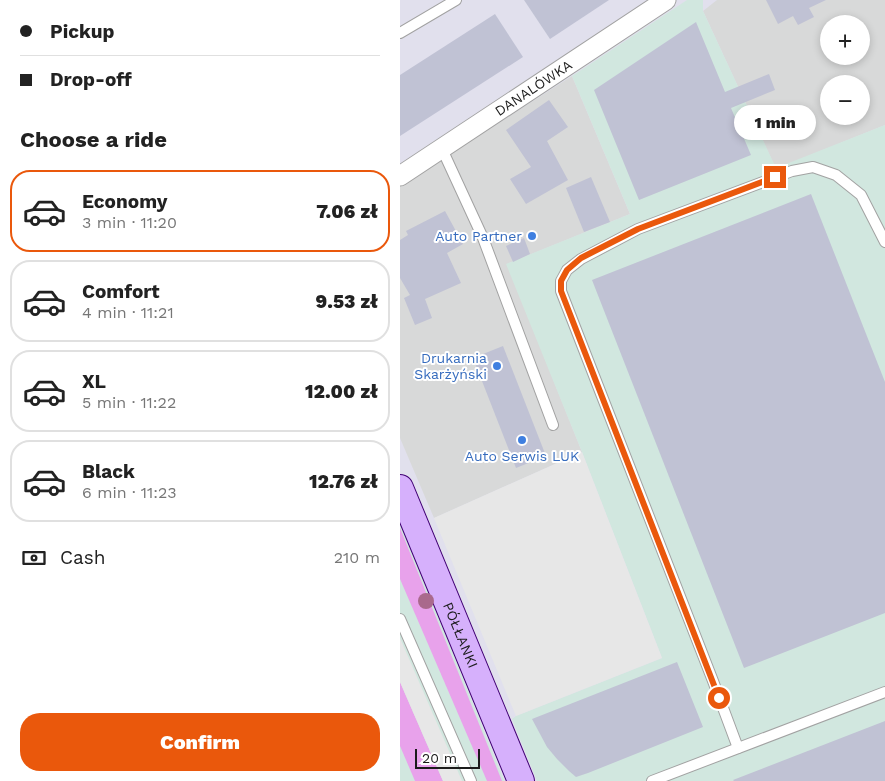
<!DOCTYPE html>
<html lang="en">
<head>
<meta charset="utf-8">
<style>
  :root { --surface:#fff; --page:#f2f2f2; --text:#222; --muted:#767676; --line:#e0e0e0; --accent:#ea580c }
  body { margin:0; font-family:"Work Sans",sans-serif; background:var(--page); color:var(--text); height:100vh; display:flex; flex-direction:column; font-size:19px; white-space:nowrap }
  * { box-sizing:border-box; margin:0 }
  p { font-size:16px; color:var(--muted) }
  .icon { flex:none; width:28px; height:28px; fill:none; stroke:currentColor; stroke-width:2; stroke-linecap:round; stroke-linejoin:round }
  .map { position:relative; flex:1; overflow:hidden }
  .panel { display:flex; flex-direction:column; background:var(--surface); width:400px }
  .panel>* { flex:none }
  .banner { display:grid; align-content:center; height:110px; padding:0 20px; background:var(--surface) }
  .buttons { position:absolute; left:420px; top:15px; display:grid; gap:10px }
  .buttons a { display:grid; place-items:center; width:50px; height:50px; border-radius:50%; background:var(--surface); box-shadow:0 2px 8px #0003; font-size:25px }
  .scale { position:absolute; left:15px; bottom:12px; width:65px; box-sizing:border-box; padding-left:5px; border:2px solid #1b1b1b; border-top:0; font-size:14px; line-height:18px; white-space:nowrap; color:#1b1b1b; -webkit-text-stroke:4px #fff; paint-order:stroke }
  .end { position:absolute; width:22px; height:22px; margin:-11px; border:6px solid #ea580c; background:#fff; box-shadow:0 0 0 2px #fff }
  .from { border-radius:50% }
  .bubble { position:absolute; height:35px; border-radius:18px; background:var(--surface); box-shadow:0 2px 8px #0003; font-size:16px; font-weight:800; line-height:35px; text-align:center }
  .banner b { display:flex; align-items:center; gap:18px; height:48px; font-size:19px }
  .banner b+b { border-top:1px solid var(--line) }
  .banner i { width:12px; height:12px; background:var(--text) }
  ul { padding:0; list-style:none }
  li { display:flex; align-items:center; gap:15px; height:82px; margin:0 10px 8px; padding:0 10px; border:2px solid var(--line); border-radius:20px }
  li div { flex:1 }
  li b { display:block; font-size:19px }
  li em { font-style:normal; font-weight:800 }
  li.current { border-color:var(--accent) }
  li>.icon { width:45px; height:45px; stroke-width:1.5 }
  h2 { padding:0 20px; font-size:22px; line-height:60px }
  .pay { display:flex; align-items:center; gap:12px; height:55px; padding:0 20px; font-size:19px }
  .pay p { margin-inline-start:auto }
  .button { display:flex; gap:10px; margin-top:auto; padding:10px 20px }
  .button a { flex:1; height:58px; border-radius:20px; background:var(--accent); color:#fff; font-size:20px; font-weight:800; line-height:58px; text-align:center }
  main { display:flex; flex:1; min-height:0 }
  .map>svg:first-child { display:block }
  .residential { fill:#d8d9d9; fill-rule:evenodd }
  .industrial { fill:#d1e7df }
  .grass { fill:#e8a2eb }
  .parking { fill:#e7e7e7 }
  .building { fill:#c0c2d4 }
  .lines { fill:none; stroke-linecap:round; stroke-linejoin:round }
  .lane-casing { stroke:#a2a2a2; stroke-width:12 }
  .street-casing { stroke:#a2a2a2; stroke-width:21 }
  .secondary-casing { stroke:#410174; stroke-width:28 }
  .lane { stroke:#fff; stroke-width:10 }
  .street { stroke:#fff; stroke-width:19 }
  .secondary { stroke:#d6b0fc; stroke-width:26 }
  .tree { fill:#a9698c }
  .route { stroke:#ea580c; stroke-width:6 }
  .shop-dot { fill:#3f7fe0; stroke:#fff; stroke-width:2 }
  .labels { text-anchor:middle; stroke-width:4; stroke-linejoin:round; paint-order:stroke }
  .street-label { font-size:14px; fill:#1b1b1b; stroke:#fff }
  .shop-label { font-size:14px; fill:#366cbe; stroke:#fff; text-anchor:end }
</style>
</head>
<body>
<main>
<section class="panel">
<div class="banner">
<b><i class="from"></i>Pickup</b>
<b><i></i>Drop-off</b>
</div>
<h2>Choose a ride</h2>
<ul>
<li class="current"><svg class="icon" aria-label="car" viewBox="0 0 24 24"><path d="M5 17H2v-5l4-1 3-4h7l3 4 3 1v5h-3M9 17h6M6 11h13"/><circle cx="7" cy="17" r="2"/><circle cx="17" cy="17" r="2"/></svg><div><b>Economy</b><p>3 min · 11:20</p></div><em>7.06 zł</em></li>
<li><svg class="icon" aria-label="car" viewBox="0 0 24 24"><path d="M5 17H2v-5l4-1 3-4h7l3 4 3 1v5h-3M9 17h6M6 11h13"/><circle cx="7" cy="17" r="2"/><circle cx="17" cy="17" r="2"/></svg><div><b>Comfort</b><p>4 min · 11:21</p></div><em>9.53 zł</em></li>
<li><svg class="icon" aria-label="car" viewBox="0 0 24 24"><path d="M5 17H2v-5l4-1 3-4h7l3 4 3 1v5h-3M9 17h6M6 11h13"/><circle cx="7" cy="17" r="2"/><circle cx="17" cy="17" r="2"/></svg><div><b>XL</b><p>5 min · 11:22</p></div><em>12.00 zł</em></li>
<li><svg class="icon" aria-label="car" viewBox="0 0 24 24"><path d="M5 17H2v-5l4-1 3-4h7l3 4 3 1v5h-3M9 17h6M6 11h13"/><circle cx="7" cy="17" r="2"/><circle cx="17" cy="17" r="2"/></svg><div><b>Black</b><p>6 min · 11:23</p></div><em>12.76 zł</em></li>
</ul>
<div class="pay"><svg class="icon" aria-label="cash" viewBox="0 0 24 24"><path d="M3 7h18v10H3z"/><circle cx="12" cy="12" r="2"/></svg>Cash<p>210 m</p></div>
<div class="button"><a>Confirm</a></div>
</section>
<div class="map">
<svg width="485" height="781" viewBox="0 0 485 781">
  <rect width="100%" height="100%" fill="#e1e0ed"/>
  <!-- residential -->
  <g class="residential">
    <path d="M 317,0 L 485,0 L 485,125 L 376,169 L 303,11 ZM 429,24 L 461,24 L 461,56 L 429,56 ZM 429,84 L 461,84 L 461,116 L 429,116 Z"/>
    <polygon points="172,76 230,214 107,264 182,452 34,518 0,438 0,186"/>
  </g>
  <!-- industrial -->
  <g class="industrial">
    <polygon points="287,0 303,0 303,11 376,168 485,125 485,781 137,781 112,719 116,716 262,658 182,452 106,264 230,214 172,76"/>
    <polygon points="0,521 104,781 0,781"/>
  </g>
  <!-- grass -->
  <g class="grass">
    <polygon points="0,528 102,781 87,781 0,579"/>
    <polygon points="0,682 43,781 15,781 0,746"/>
  </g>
  <!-- parking -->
  <g class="parking">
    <polygon points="182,452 262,658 116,716 34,518"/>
    <polygon points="0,638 62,781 43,781 0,682"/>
  </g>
  <!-- building -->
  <g class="building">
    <polygon points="124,0 209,0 150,39"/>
    <polygon points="366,0 426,0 409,8 414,17 398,25 393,16 378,24"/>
    <polygon points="95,14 123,57 0,136 0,75"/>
    <polygon points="296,22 325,92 369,74 375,90 331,108 351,155 239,200 194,90"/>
    <polygon points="149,100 168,127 147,141 168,180 126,204 110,179 131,167 106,130"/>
    <polygon points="191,177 210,222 184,232 166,188"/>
    <polygon points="411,194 485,382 485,613 344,668 192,280"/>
    <polygon points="45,211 63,244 47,253 61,283 25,299 32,318 15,325 4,298 10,295 0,278 0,240 8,235 6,231"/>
    <polygon points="124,238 130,254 113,262 106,246"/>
    <polygon points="103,346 146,456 116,468 73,358"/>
    <polygon points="277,662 303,727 188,773 176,777 169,771 157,759 147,747 132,719"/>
    <polygon points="485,721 485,781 334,781 333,780"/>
  </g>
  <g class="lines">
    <defs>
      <g id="lane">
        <polyline points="0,33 56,0"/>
        <polyline points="42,149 83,238 153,425"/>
        <polyline points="0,619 71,781"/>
        <polyline points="338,748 313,681 161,291 161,281 167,270 181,259 238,229 392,171 413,167 436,175 461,195 485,242"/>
        <polyline points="252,781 485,692"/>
      </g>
      <g id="street">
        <path id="s1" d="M 0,176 L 266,0"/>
      </g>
      <g id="secondary">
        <path id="s2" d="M 0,488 L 121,781"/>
      </g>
    </defs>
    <!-- lane casing -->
    <use href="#lane" class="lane-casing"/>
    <!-- street casing -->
    <use href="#street" class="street-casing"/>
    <!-- secondary casing -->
    <use href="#secondary" class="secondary-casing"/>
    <!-- lane -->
    <use href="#lane" class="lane"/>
    <!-- street -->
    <use href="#street" class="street"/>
    <!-- secondary -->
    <use href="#secondary" class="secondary"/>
  </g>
  <!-- trees -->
  <circle class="tree" cx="26" cy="601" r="8"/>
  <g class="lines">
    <!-- route -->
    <polyline class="route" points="319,698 161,291 161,281 167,270 181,258 238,229 375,177"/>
  </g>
  <!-- markers -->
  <g class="shop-dot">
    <circle cx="132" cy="236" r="5"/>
    <circle cx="97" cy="366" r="5"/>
    <circle cx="122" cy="440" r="5"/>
  </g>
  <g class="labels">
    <!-- street labels -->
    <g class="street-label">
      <text dy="5" stroke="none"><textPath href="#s1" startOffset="160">DANALÓWKA</textPath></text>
      <text dy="5" stroke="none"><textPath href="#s2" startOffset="159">PÓŁŁANKI</textPath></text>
    </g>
    <!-- shop labels -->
    <g class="shop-label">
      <text x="122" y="241">Auto Partner</text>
      <text x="87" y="363">Drukarnia<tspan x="87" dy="16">Skarżyński</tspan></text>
      <text x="122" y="461" text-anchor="middle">Auto Serwis LUK</text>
    </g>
  </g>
</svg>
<div class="buttons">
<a>+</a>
<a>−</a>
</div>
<div class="scale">20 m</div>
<i class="end from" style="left:319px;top:698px"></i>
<i class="end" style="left:375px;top:177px"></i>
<div class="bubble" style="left:334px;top:105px;width:82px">1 min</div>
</div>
</main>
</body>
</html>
